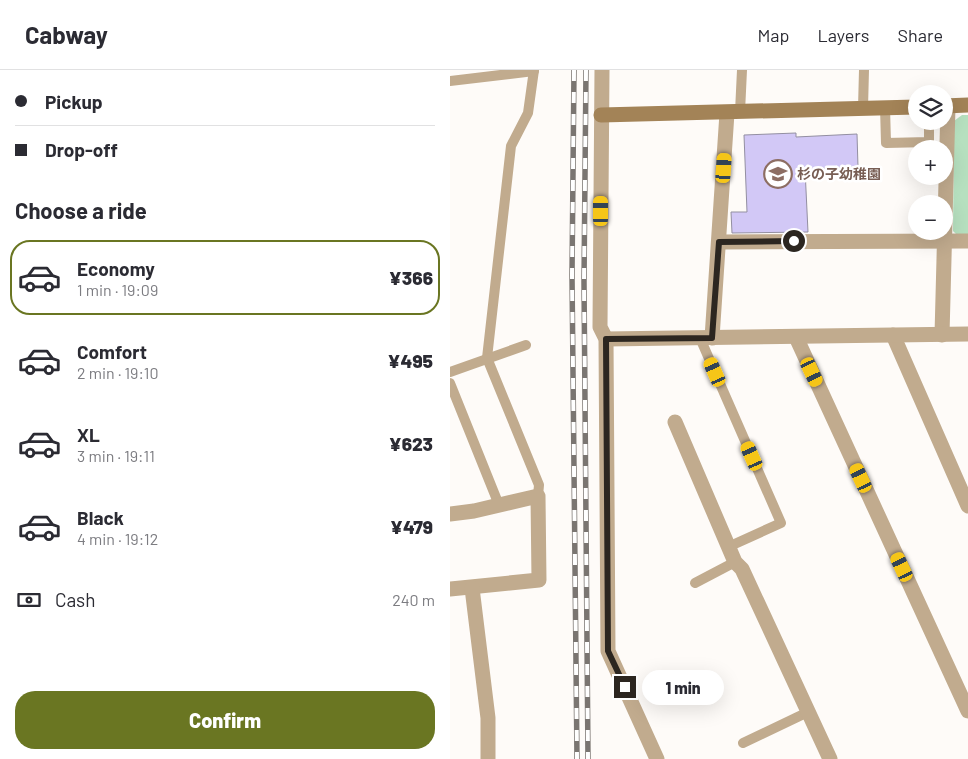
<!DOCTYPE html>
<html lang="en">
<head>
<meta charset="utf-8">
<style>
  :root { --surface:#fff; --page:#f7f7f7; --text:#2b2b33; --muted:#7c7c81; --line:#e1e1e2; --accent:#6a7622 }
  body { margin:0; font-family:Barlow,"Noto Sans JP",sans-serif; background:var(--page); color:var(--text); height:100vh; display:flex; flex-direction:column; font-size:19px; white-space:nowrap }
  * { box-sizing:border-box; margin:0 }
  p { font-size:16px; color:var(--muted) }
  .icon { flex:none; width:28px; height:28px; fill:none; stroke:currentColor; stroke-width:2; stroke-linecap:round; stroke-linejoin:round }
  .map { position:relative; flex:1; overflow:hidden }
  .sheet { display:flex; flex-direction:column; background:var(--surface); width:450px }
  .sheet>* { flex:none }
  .banner { display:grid; align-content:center; height:110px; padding:0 15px; background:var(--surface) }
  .fabs { position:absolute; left:458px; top:15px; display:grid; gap:10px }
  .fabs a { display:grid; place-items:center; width:45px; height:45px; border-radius:50%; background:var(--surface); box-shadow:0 5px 20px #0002; font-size:25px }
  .end { position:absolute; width:22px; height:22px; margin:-11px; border:6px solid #2c2620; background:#fff; box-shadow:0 0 0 2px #fff }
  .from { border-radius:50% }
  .bubble { position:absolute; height:35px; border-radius:18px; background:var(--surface); box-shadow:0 5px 20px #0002; font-size:16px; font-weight:800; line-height:35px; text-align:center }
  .car { position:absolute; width:15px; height:30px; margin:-15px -8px; border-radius:6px; box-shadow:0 0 4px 1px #0007; background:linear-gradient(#f5c518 24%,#345 0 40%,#f5c518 0 76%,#345 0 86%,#f5c518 0) }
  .banner b { display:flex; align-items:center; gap:18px; height:48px; font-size:19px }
  .banner b+b { border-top:1px solid var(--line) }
  .banner i { width:12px; height:12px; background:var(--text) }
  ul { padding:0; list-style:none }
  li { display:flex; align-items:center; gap:15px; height:75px; margin:0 10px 8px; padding:0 5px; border:2px solid transparent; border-radius:20px }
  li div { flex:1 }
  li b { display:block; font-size:19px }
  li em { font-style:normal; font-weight:800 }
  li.current { border-color:var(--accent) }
  li>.icon { width:45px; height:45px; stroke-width:1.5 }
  h2 { padding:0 15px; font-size:22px; line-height:60px }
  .pay { display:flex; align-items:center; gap:12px; height:55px; padding:0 15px; font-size:19px }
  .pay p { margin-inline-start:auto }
  .cta { display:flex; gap:10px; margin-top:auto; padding:10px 15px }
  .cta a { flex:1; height:58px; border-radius:20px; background:var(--accent); color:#fff; font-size:20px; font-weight:800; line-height:58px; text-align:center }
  header { display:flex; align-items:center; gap:30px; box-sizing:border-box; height:70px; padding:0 25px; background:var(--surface); border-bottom:1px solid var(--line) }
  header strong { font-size:24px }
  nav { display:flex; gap:28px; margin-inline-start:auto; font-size:18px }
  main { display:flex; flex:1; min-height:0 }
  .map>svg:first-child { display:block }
  .green { fill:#b6e0bf }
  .building { fill:#d2c8f6; stroke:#938fa1 }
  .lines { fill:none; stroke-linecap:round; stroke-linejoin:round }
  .lane { stroke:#c1ab8e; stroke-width:10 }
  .street { stroke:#c1ab8e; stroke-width:15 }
  .secondary { stroke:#a38357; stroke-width:15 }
  .rail-casing { stroke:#7a7571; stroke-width:5.5 }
  .rail { stroke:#fff; stroke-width:4; stroke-dasharray:11; stroke-linecap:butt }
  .route { stroke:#2c2620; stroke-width:6 }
  .labels { text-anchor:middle; stroke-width:5; stroke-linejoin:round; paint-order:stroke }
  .education-label { font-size:14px; font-weight:bold; fill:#785e54; stroke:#fff; text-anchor:start }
</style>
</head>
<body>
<header>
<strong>Cabway</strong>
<nav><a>Map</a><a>Layers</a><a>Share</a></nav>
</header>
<main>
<section class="sheet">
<div class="banner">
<b><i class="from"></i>Pickup</b>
<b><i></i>Drop-off</b>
</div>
<h2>Choose a ride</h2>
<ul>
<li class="current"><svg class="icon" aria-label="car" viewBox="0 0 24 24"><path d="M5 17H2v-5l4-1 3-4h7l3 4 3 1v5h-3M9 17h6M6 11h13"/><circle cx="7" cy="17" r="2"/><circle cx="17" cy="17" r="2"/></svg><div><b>Economy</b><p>1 min · 19:09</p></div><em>¥366</em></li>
<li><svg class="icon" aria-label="car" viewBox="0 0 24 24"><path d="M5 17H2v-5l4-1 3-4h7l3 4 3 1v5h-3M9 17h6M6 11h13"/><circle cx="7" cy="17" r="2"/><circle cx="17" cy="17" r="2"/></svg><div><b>Comfort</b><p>2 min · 19:10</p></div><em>¥495</em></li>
<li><svg class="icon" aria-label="car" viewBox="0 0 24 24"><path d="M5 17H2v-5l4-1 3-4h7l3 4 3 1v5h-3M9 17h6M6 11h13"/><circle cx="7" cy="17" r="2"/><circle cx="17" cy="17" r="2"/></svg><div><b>XL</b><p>3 min · 19:11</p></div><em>¥623</em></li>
<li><svg class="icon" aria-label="car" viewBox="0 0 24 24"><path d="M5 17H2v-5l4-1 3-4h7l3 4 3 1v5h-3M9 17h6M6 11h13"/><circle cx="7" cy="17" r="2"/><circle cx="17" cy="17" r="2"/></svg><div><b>Black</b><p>4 min · 19:12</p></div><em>¥479</em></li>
</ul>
<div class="pay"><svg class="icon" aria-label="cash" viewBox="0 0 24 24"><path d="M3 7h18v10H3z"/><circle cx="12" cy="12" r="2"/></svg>Cash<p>240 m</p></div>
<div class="cta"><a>Confirm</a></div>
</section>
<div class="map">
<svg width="518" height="689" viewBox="0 0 518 689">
  <rect width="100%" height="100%" fill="#fefbf8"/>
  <!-- green -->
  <polygon class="green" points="512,45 518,45 518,169 511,169 503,161 504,51"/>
  <!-- building -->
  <polygon class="building" points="346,63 346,67 407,64 408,97 355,99 358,162 282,163 281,142 297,142 294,65"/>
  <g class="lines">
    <!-- lane -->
    <g class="lane">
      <polyline points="84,0 78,43 61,76 37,288 89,415 88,426"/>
      <polyline points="0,11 84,1"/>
      <polyline points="435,37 436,73 479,72 479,51"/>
      <polyline points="413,38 414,0"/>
      <polyline points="290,42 292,0"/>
      <polyline points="250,268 331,453 278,477"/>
      <polyline points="0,302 76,275"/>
      <polyline points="0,313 49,435"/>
      <polyline points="245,513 285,492"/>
      <polyline points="293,673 358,642"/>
    </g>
    <!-- street -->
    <g class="street">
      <polyline points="152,0 150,257 156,269 158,581 207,689"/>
      <polyline points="269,172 518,171"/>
      <polyline points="443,265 518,436"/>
      <polyline points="492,265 498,36"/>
      <polyline points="346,267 518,641"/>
      <polyline points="262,268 277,43"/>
      <polyline points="156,269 518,264"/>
      <polyline points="225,352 285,492 292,499 380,689"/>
      <polyline points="0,444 24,441 88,426 89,510 0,519"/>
      <polyline points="22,518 38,648 38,689"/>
    </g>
    <!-- secondary -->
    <g class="secondary">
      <polyline points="494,36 518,35"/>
      <polyline points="151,45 466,37"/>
    </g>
    <defs>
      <g id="rail">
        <polyline points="124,0 122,205 127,689"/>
        <polyline points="136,0 134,212 138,689"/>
      </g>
    </defs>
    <!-- rail casing -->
    <use href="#rail" class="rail-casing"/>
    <!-- rail -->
    <use href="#rail" class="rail"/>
  </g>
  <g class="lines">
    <!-- route -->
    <polyline class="route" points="175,617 158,581 156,269 262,268 269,172 344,171"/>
  </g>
  <!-- icons -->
  <defs>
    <symbol id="school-ring" viewBox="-11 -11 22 22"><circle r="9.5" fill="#fff" stroke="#8d6e63" stroke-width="1.5"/><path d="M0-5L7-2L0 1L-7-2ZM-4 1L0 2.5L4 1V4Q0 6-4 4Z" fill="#8d6e63"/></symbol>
  </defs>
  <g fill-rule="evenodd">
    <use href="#school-ring" x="312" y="88" width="32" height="32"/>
  </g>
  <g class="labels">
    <!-- education labels -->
    <g class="education-label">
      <text x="347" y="109">杉の子幼稚園</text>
    </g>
  </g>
</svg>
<div class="fabs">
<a><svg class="icon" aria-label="layers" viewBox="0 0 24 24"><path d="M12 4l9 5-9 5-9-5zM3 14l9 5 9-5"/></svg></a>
<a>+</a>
<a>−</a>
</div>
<i class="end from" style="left:344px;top:171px"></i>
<i class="end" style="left:175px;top:617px"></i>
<div class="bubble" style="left:192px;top:600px;width:82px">1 min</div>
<i class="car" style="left:274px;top:98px;rotate:4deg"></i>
<i class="car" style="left:151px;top:141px;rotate:0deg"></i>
<i class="car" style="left:265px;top:302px;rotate:336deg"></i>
<i class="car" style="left:362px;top:302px;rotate:155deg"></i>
<i class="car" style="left:302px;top:386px;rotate:336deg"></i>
<i class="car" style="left:411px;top:408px;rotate:335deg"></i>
<i class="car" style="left:452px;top:497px;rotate:335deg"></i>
</div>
</main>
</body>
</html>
